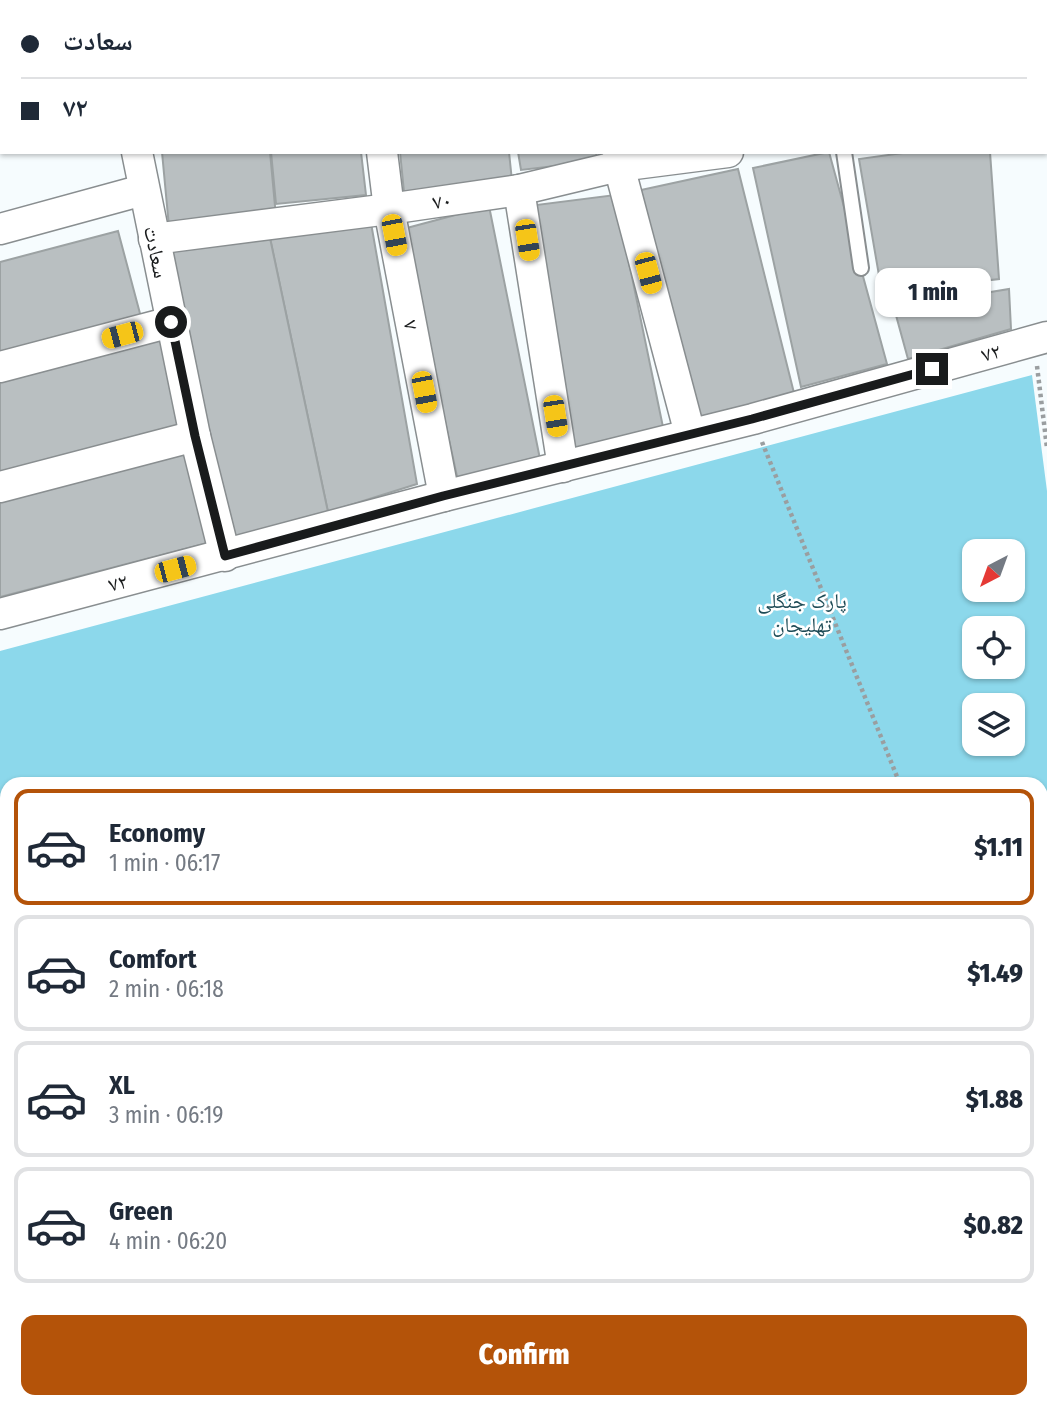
<!DOCTYPE html>
<html lang="en">
<head>
<meta charset="utf-8">
<style>
  :root { --surface:#fff; --page:#f2f2f3; --text:#1f2937; --muted:#747a83; --line:#e0e1e3; --accent:#b45309 }
  body { margin:0; font-family:"Fira Sans Condensed","Noto Naskh Arabic",sans-serif; background:var(--page); color:var(--text); height:100vh; display:flex; flex-direction:column; font-size:26px; white-space:nowrap }
  * { box-sizing:border-box; margin:0 }
  p { font-size:23px; color:var(--muted) }
  .icon { flex:none; width:38px; height:38px; fill:none; stroke:currentColor; stroke-width:2; stroke-linecap:round; stroke-linejoin:round }
  .map { position:relative; flex:1; overflow:hidden }
  .sheet { position:absolute; left:0px; top:777px; width:1048px; height:632px; display:flex; flex-direction:column; background:var(--surface); border-radius:21px 21px 0 0; box-shadow:0 2px 5px #0004 }
  .sheet>* { flex:none }
  .guide { position:absolute; left:0px; top:0px; width:1048px; height:154px; box-shadow:0 2px 5px #0004; display:grid; align-content:center; height:154px; padding:0 21px; background:var(--surface) }
  .needle { width:46px; rotate:221deg }
  .fabs { position:absolute; left:962px; top:539px; display:grid; gap:14px }
  .fabs a { display:grid; place-items:center; width:63px; height:63px; border-radius:14px; background:var(--surface); box-shadow:0 2px 5px #0004; font-size:35px }
  .end { position:absolute; width:32px; height:32px; margin:-16px; border:9px solid #191b1c; background:#fff; box-shadow:0 0 0 4px #fff }
  .from { border-radius:50% }
  .bubble { position:absolute; height:49px; border-radius:14px; background:var(--surface); box-shadow:0 2px 5px #0004; font-size:23px; font-weight:800; line-height:49px; text-align:center }
  .car { position:absolute; width:21px; height:42px; margin:-21px -10px; border-radius:9px; box-shadow:0 0 5px 2px #0007; background:linear-gradient(#f5c518 24%,#345 0 40%,#f5c518 0 76%,#345 0 86%,#f5c518 0) }
  .guide b { display:flex; align-items:center; gap:24px; height:66px; font-size:26px }
  .guide b+b { border-top:2px solid var(--line) }
  .guide i { width:18px; height:18px; background:var(--text) }
  ul { padding:12px 0 0; list-style:none }
  li { display:flex; align-items:center; gap:21px; height:116px; margin:0 14px 10px; padding:0 7px; border:4px solid var(--line); border-radius:14px }
  li div { flex:1 }
  li b { display:block; font-size:26px }
  li em { font-style:normal; font-weight:800 }
  li.current { border-color:var(--accent) }
  li>.icon { width:63px; height:63px; stroke-width:1.5 }
  .button { display:flex; gap:14px; margin-top:auto; padding:14px 21px }
  .button a { flex:1; height:80px; border-radius:14px; background:var(--accent); color:#fff; font-size:28px; font-weight:800; line-height:80px; text-align:center }
  .map>svg:first-child { display:block }
  .green { fill:#8cd8eb; fill-rule:evenodd }
  .building { fill:#b9bfc1; stroke:#9ca2a3; stroke-width:2 }
  .lines { fill:none; stroke-linecap:round; stroke-linejoin:round }
  .service-casing { stroke:#898e90; stroke-width:18 }
  .minor-casing { stroke:#898e90; stroke-width:33 }
  .primary-casing { stroke:#898e90; stroke-width:42 }
  .path { stroke:#9a9ea0; stroke-width:4.5; stroke-dasharray:3.5 3.5; stroke-linecap:butt }
  .service { stroke:#fff; stroke-width:14 }
  .minor { stroke:#fff; stroke-width:30 }
  .primary { stroke:#fff; stroke-width:38 }
  .route { stroke:#191b1c; stroke-width:9 }
  .labels { text-anchor:middle; stroke-width:5; stroke-linejoin:round; paint-order:stroke }
  .street-label { font-size:21px; fill:#191b1c; stroke:#fff }
  .park-label { font-size:21px; fill:#1d4b56; stroke:#fff }
</style>
</head>
<body>
<div class="map">
<svg width="1047" height="1408" viewBox="0 0 1047 1408">
  <rect width="100%" height="100%" fill="#f6fcfe"/>
  <!-- green -->
  <path class="green" d="M 1032,375 L 1047,491 L 1047,1408 L 0,1408 L 0,651 ZM 975,551 L 1013,551 L 1013,590 L 975,590 ZM 975,628 L 1013,628 L 1013,667 L 975,667 ZM 975,705 L 1013,705 L 1013,744 L 975,744 ZM 7,784 L 1041,784 L 1041,1402 L 7,1402 Z"/>
  <!-- building -->
  <g class="building">
    <rect x="147" y="0" width="107" height="2"/>
    <polygon points="254,0 345,0 345,2 255,2"/>
    <rect x="384" y="0" width="109" height="2"/>
    <polygon points="498,0 575,0 576,2 498,2"/>
    <rect x="616" y="0" width="361" height="2"/>
    <rect x="641" y="0" width="71" height="2"/>
    <polygon points="162,152 270,152 276,217 169,227"/>
    <polygon points="271,152 361,152 366,195 276,204"/>
    <polygon points="400,152 509,152 512,181 404,192"/>
    <polygon points="518,152 596,152 597,161 521,170"/>
    <polygon points="829,152 887,364 801,387 753,168"/>
    <polygon points="910,152 990,152 999,279 882,293 859,159"/>
    <polygon points="738,169 795,397 698,417 641,190"/>
    <polygon points="615,195 663,427 574,449 536,205"/>
    <polygon points="489,206 541,464 458,481 403,229"/>
    <polygon points="371,223 417,484 328,512 270,238"/>
    <polygon points="118,231 142,321 0,358 0,262"/>
    <polygon points="270,238 328,512 232,545 171,248"/>
    <polygon points="1009,289 1011,329 908,359 894,308"/>
    <polygon points="160,339 184,429 0,477 0,381"/>
    <polygon points="191,451 215,541 0,597 0,501"/>
  </g>
  <g class="lines">
    <defs>
      <polyline id="service" points="844,152 861,268"/>
      <g id="minor">
        <polyline points="110,0 110,2"/>
        <polyline points="361,0 361,2"/>
        <polyline points="601,0 602,2"/>
        <polyline points="0,6 2,6"/>
        <polyline points="137,152 195,436 225,556"/>
        <polyline points="382,152 389,209 444,496"/>
        <polyline points="618,152 619,166 690,434"/>
        <polyline points="519,190 563,467"/>
        <polyline points="0,229 143,190"/>
        <polyline points="154,239 389,209 519,190 619,166 728,152"/>
        <polyline points="0,367 171,322"/>
        <polyline points="0,487 195,436"/>
        <polyline points="0,614 444,496 753,419 1047,337"/>
      </g>
      <g id="primary">
        <polyline points="1032,0 1032,2"/>
        <polyline points="1046,103 1047,107"/>
      </g>
    </defs>
    <!-- service casing -->
    <use href="#service" class="service-casing"/>
    <!-- minor casing -->
    <use href="#minor" class="minor-casing"/>
    <!-- primary casing -->
    <use href="#primary" class="primary-casing"/>
    <!-- path -->
    <g class="path">
      <polyline points="1037,366 1047,448"/>
      <polyline points="762,442 900,784"/>
      <polyline points="1041,1074 1047,1072"/>
      <polyline points="1041,1140 1047,1155"/>
    </g>
    <!-- service -->
    <use href="#service" class="service"/>
    <!-- minor -->
    <use href="#minor" class="minor"/>
    <!-- primary -->
    <use href="#primary" class="primary"/>
  </g>
  <g class="lines">
    <!-- route -->
    <polyline class="route" points="171,322 195,436 225,556 443,496 752,419 932,369"/>
  </g>
  <g class="labels">
    <!-- street labels -->
    <g class="street-label">
      <text transform="translate(442 201) rotate(-9)" y="7">۷۰</text>
      <text transform="translate(156 252) rotate(78)" y="7">سعادت</text>
      <text transform="translate(411 325) rotate(79)" y="7">۷</text>
      <text transform="translate(991 353) rotate(-16)" y="7">۷۲</text>
      <text transform="translate(118 583) rotate(-14)" y="7">۷۲</text>
    </g>
    <!-- park labels -->
    <g class="park-label">
      <text x="802" y="608">پارک جنگلی<tspan x="802" dy="24">تهلیجان</tspan></text>
    </g>
  </g>
</svg>
<div class="fabs">
<a><svg class="needle" viewBox="-14 -14 28 28"><path d="M0-13l5 13h-10z" fill="#e53935"/><path d="M0 13l5-13h-10z" fill="#747a83"/></svg></a>
<a><svg class="icon" aria-label="locate" viewBox="0 0 24 24"><circle cx="12" cy="12" r="6"/><path d="M12 2v4M12 18v4M2 12h4M18 12h4"/></svg></a>
<a><svg class="icon" aria-label="layers" viewBox="0 0 24 24"><path d="M12 4l9 5-9 5-9-5zM3 14l9 5 9-5"/></svg></a>
</div>
<i class="end from" style="left:171px;top:322px"></i>
<i class="end" style="left:932px;top:369px"></i>
<div class="bubble" style="left:875px;top:268px;width:116px">1 min</div>
<i class="car" style="left:394px;top:235px;rotate:169deg"></i>
<i class="car" style="left:527px;top:240px;rotate:171deg"></i>
<i class="car" style="left:648px;top:273px;rotate:165deg"></i>
<i class="car" style="left:122px;top:335px;rotate:255deg"></i>
<i class="car" style="left:424px;top:392px;rotate:169deg"></i>
<i class="car" style="left:555px;top:416px;rotate:171deg"></i>
<i class="car" style="left:175px;top:569px;rotate:75deg"></i>
<div class="guide">
<b><i class="from"></i>سعادت</b>
<b><i></i>۷۲</b>
</div>
<section class="sheet">
<ul>
<li class="current"><svg class="icon" aria-label="car" viewBox="0 0 24 24"><path d="M5 17H2v-5l4-1 3-4h7l3 4 3 1v5h-3M9 17h6M6 11h13"/><circle cx="7" cy="17" r="2"/><circle cx="17" cy="17" r="2"/></svg><div><b>Economy</b><p>1 min · 06:17</p></div><em>$1.11</em></li>
<li><svg class="icon" aria-label="car" viewBox="0 0 24 24"><path d="M5 17H2v-5l4-1 3-4h7l3 4 3 1v5h-3M9 17h6M6 11h13"/><circle cx="7" cy="17" r="2"/><circle cx="17" cy="17" r="2"/></svg><div><b>Comfort</b><p>2 min · 06:18</p></div><em>$1.49</em></li>
<li><svg class="icon" aria-label="car" viewBox="0 0 24 24"><path d="M5 17H2v-5l4-1 3-4h7l3 4 3 1v5h-3M9 17h6M6 11h13"/><circle cx="7" cy="17" r="2"/><circle cx="17" cy="17" r="2"/></svg><div><b>XL</b><p>3 min · 06:19</p></div><em>$1.88</em></li>
<li><svg class="icon" aria-label="car" viewBox="0 0 24 24"><path d="M5 17H2v-5l4-1 3-4h7l3 4 3 1v5h-3M9 17h6M6 11h13"/><circle cx="7" cy="17" r="2"/><circle cx="17" cy="17" r="2"/></svg><div><b>Green</b><p>4 min · 06:20</p></div><em>$0.82</em></li>
</ul>
<div class="button"><a>Confirm</a></div>
</section>
</div>
</body>
</html>
